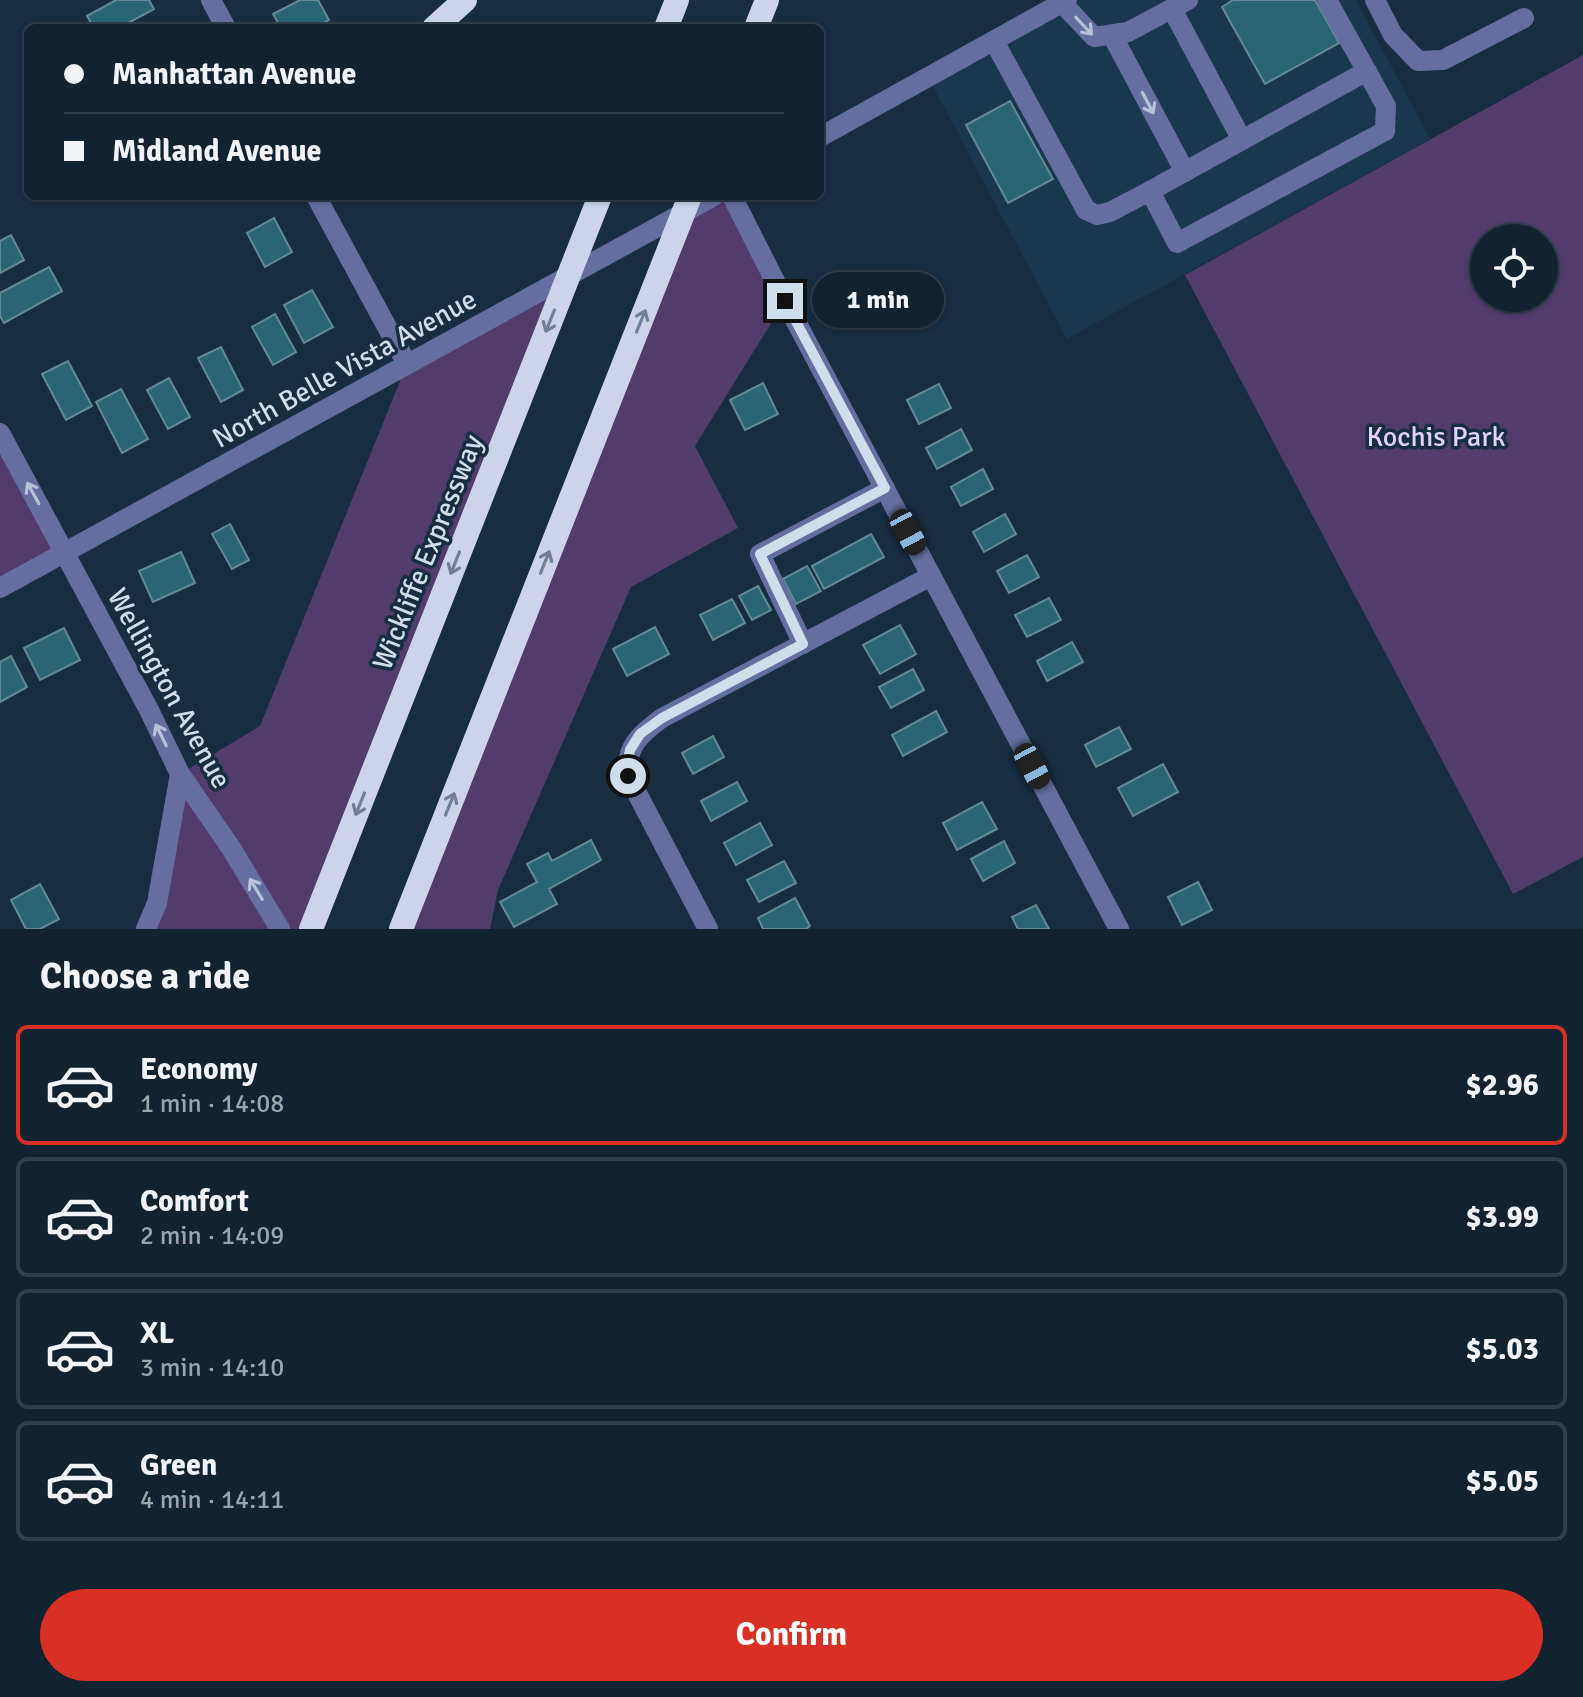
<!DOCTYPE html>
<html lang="en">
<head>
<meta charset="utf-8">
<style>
  :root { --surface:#112231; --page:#1e2f3d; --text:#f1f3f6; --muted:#9ca4ab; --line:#303f4d; --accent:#d93025 }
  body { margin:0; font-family:Signika,sans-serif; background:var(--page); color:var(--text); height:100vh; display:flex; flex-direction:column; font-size:30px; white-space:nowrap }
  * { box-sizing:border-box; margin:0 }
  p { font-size:26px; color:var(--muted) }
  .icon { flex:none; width:44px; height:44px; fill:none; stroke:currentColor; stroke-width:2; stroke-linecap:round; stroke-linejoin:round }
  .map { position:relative; height:929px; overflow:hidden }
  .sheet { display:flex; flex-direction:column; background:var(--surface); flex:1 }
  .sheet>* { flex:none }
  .hud { position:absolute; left:24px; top:24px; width:800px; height:176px; border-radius:12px; box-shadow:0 2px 6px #0004,0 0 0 2px var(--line); display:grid; align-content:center; height:176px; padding:0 40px; background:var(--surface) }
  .buttons { position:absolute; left:1470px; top:224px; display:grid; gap:16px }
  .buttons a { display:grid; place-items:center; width:88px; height:88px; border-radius:50%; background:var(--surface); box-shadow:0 2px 6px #0004,0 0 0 2px var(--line); font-size:40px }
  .end { position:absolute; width:36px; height:36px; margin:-18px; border:10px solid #d0deeb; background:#111; box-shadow:0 0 0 4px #111 }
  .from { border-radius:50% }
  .bubble { position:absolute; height:56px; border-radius:28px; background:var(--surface); box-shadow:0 2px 6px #0004,0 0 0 2px var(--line); font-size:26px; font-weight:700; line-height:56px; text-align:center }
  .car { position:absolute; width:24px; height:48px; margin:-24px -12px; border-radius:10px; box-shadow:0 0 6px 2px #0007; background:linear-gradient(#222 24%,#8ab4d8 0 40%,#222 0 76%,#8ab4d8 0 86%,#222 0) }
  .hud b { display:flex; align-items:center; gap:28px; height:76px; font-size:30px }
  .hud b+b { border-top:2px solid var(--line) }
  .hud i { width:20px; height:20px; background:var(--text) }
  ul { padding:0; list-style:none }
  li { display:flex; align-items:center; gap:24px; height:120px; margin:0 16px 12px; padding:0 24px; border:4px solid var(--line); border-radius:12px }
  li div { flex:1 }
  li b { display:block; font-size:30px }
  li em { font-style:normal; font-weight:700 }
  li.active { border-color:var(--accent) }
  li>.icon { width:72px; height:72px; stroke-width:1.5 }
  h2 { padding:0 40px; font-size:36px; line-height:96px }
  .primary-button { display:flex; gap:16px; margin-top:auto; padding:16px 40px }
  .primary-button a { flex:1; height:92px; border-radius:48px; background:var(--accent); color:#fff; font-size:32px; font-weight:700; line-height:92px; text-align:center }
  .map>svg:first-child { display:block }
  .built { fill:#1a3750 }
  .green { fill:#513c6c; fill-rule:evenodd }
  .building { fill:#2a6576; stroke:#638995; stroke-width:2 }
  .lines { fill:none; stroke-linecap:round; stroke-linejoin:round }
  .minor { stroke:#656e9f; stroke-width:20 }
  .highway { stroke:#ced3ec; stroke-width:24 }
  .oneway { stroke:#b5c2d8 }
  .oneway2 { stroke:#728096 }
  .route { stroke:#d0deeb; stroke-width:10 }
  .labels { text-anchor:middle; stroke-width:7; stroke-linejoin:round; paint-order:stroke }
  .street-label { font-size:28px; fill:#d0deeb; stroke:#172d41 }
  .park-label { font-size:28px; fill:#e2d2fa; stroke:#172d41 }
</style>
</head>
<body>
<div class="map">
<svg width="1583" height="929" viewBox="0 0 1583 929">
  <rect width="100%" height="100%" fill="#172d41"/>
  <!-- built -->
  <polygon class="built" points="1068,0 1356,0 1430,139 1067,339 928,77"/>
  <!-- green -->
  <g class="green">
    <path d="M 1583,55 L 1583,857 L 1513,894 L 1185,275 ZM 1544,238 L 1544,298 L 1484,298 L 1484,238 Z"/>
    <polygon points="732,196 785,301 695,446 738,528 631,587 498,890 490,929 401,929 685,209"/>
    <polygon points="569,274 311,929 146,929 180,774 260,726 407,364"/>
    <polygon points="0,433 65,552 0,588"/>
  </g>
  <!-- building -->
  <g class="building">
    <polygon points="116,0 149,0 154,9 119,28 94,28 87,16"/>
    <polygon points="300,0 318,0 329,20 314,28 281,28 273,14"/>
    <polygon points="1233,0 1315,0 1339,43 1265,84 1222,7"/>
    <polygon points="1010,101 1053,179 1008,203 966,125"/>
    <polygon points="274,218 292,252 265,267 247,233"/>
    <polygon points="11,235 24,260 0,273 0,241"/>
    <polygon points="49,267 62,291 4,323 0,316 0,293"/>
    <polygon points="312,290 333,327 304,343 284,305"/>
    <polygon points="275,314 296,352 273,365 252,327"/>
    <polygon points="221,347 243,390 221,402 198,358"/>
    <polygon points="68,361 92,406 66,420 42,374"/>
    <polygon points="169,378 190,417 168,429 147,390"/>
    <polygon points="763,383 778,414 745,430 730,400"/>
    <polygon points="939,384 951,408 919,424 907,400"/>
    <polygon points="121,389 148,439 122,453 96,402"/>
    <polygon points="961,429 972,450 937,469 926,448"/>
    <polygon points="983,469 993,489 961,506 951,487"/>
    <polygon points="1005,514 1016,534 984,552 973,532"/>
    <polygon points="230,524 249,560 232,569 212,534"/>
    <polygon points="871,534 884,557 824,589 812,566"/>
    <polygon points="181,552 195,583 153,602 139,571"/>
    <polygon points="1027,555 1039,577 1009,593 997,571"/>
    <polygon points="807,566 821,591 796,604 783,579"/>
    <polygon points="758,586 771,610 752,620 739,596"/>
    <polygon points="1049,598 1061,620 1027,637 1015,615"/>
    <polygon points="732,599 745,623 713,640 700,615"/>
    <polygon points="900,625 916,654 880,674 863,645"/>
    <polygon points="655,627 669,654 627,676 613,649"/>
    <polygon points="64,628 80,660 40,680 24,648"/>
    <polygon points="1072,642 1083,662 1047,681 1037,661"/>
    <polygon points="11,656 27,687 0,702 0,662"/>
    <polygon points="913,669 924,690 891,708 879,687"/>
    <polygon points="936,711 947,732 903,756 892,735"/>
    <polygon points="1119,727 1131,749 1096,767 1085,745"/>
    <polygon points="713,736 724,757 693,774 682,753"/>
    <polygon points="1163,764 1178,792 1133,816 1118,788"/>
    <polygon points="737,782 747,801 711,821 701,801"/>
    <polygon points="982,802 997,829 957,850 943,823"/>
    <polygon points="760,823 772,845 736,865 724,843"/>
    <polygon points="591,840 601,860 549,889 557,904 514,927 500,902 537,882 527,864 548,853 552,861"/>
    <polygon points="1004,841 1015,863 983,881 971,859"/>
    <polygon points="784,861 796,883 759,902 747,880"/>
    <polygon points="1198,882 1212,910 1182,925 1168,897"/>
    <polygon points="40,884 59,919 40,929 26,929 11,900"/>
    <polygon points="795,898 810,926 806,929 763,929 758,918"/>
    <polygon points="1036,905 1049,929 1018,929 1012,917"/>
  </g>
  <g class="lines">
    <!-- minor -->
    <g class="minor">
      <polyline points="211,0 226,28"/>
      <polyline points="1327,0 1386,106 1385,131 1177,243 1150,191 1367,71"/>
      <polyline points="1375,0 1393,35 1418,61 1443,60 1524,18"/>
      <polyline points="1062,3 1094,37 1128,32 1188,0"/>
      <polyline points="1172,9 1242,140"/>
      <polyline points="1112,35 1185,172"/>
      <polyline points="994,41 1086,210 1097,215 1110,212 1150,191"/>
      <polyline points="820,137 1067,0"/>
      <polyline points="316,196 407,364"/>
      <polyline points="732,196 785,301 1119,929"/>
      <polyline points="0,433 149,710 180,774 231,848 280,929"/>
      <polyline points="0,588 714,196"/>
      <polyline points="803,644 760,554 885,488"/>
      <polyline points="146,929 157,903 180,774"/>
      <path d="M 708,929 L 628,776 C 625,747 640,734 662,718 L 931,576"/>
    </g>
    <!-- highway -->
    <g class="highway">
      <polyline points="434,28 465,0"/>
      <polyline points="666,28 677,0"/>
      <polyline points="756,28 767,0"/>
      <polyline points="311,929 600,196"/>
      <polyline points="401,929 690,196"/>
    </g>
  </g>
  <!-- one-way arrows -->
  <defs><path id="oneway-shaft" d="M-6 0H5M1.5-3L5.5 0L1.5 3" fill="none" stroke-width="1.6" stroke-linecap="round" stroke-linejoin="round" transform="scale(2)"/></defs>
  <g class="oneway">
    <use href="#oneway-shaft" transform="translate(1084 26) rotate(47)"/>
    <use href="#oneway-shaft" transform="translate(1148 103) rotate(62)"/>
    <use href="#oneway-shaft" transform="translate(33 493) rotate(-119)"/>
    <use href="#oneway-shaft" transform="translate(161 735) rotate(-116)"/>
    <use href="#oneway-shaft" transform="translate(256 889) rotate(-121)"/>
  </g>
  <g class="oneway2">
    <use href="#oneway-shaft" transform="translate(550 321) rotate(112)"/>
    <use href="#oneway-shaft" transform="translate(641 321) rotate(-68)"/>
    <use href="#oneway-shaft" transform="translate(545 562) rotate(-68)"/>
    <use href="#oneway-shaft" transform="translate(455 563) rotate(112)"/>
    <use href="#oneway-shaft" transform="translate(360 804) rotate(112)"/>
    <use href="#oneway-shaft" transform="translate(450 804) rotate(-68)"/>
  </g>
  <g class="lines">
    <!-- route -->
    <polyline class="route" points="628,776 627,763 630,750 640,734 662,718 803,644 760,554 885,488 785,301"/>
  </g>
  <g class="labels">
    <!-- street labels -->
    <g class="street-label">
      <text transform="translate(344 368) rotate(-29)" y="10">North Belle Vista Avenue</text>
      <text transform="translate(427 552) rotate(-68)" y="10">Wickliffe Expressway</text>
      <text transform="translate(170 688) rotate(61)" y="10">Wellington Avenue</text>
    </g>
    <!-- park labels -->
    <g class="park-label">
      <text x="1436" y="446">Kochis Park</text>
    </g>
  </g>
</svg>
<div class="buttons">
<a><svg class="icon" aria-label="locate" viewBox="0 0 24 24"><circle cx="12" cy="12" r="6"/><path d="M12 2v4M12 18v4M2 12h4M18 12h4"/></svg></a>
</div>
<i class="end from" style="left:628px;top:776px"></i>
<i class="end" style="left:785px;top:301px"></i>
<div class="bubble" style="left:812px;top:272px;width:132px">1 min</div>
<i class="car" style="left:908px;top:532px;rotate:152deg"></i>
<i class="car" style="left:1032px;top:766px;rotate:152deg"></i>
<div class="hud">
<b><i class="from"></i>Manhattan Avenue</b>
<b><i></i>Midland Avenue</b>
</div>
</div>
<section class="sheet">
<h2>Choose a ride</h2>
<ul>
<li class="active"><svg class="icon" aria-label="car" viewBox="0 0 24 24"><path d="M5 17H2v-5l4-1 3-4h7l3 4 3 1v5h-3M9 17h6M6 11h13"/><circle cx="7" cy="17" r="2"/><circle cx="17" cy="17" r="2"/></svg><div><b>Economy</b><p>1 min · 14:08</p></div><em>$2.96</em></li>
<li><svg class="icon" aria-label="car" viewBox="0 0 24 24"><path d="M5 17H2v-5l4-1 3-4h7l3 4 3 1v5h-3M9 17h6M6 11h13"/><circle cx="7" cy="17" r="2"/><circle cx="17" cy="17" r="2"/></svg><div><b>Comfort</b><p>2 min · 14:09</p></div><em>$3.99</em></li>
<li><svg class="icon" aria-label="car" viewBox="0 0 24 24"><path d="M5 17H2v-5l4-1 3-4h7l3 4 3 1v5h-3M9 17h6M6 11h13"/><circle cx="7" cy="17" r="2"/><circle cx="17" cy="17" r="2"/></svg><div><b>XL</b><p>3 min · 14:10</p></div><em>$5.03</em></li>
<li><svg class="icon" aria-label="car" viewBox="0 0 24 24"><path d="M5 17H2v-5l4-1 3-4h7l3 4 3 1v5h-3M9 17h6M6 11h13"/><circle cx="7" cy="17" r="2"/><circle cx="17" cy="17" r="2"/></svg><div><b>Green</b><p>4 min · 14:11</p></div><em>$5.05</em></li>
</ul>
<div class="primary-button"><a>Confirm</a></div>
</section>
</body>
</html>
